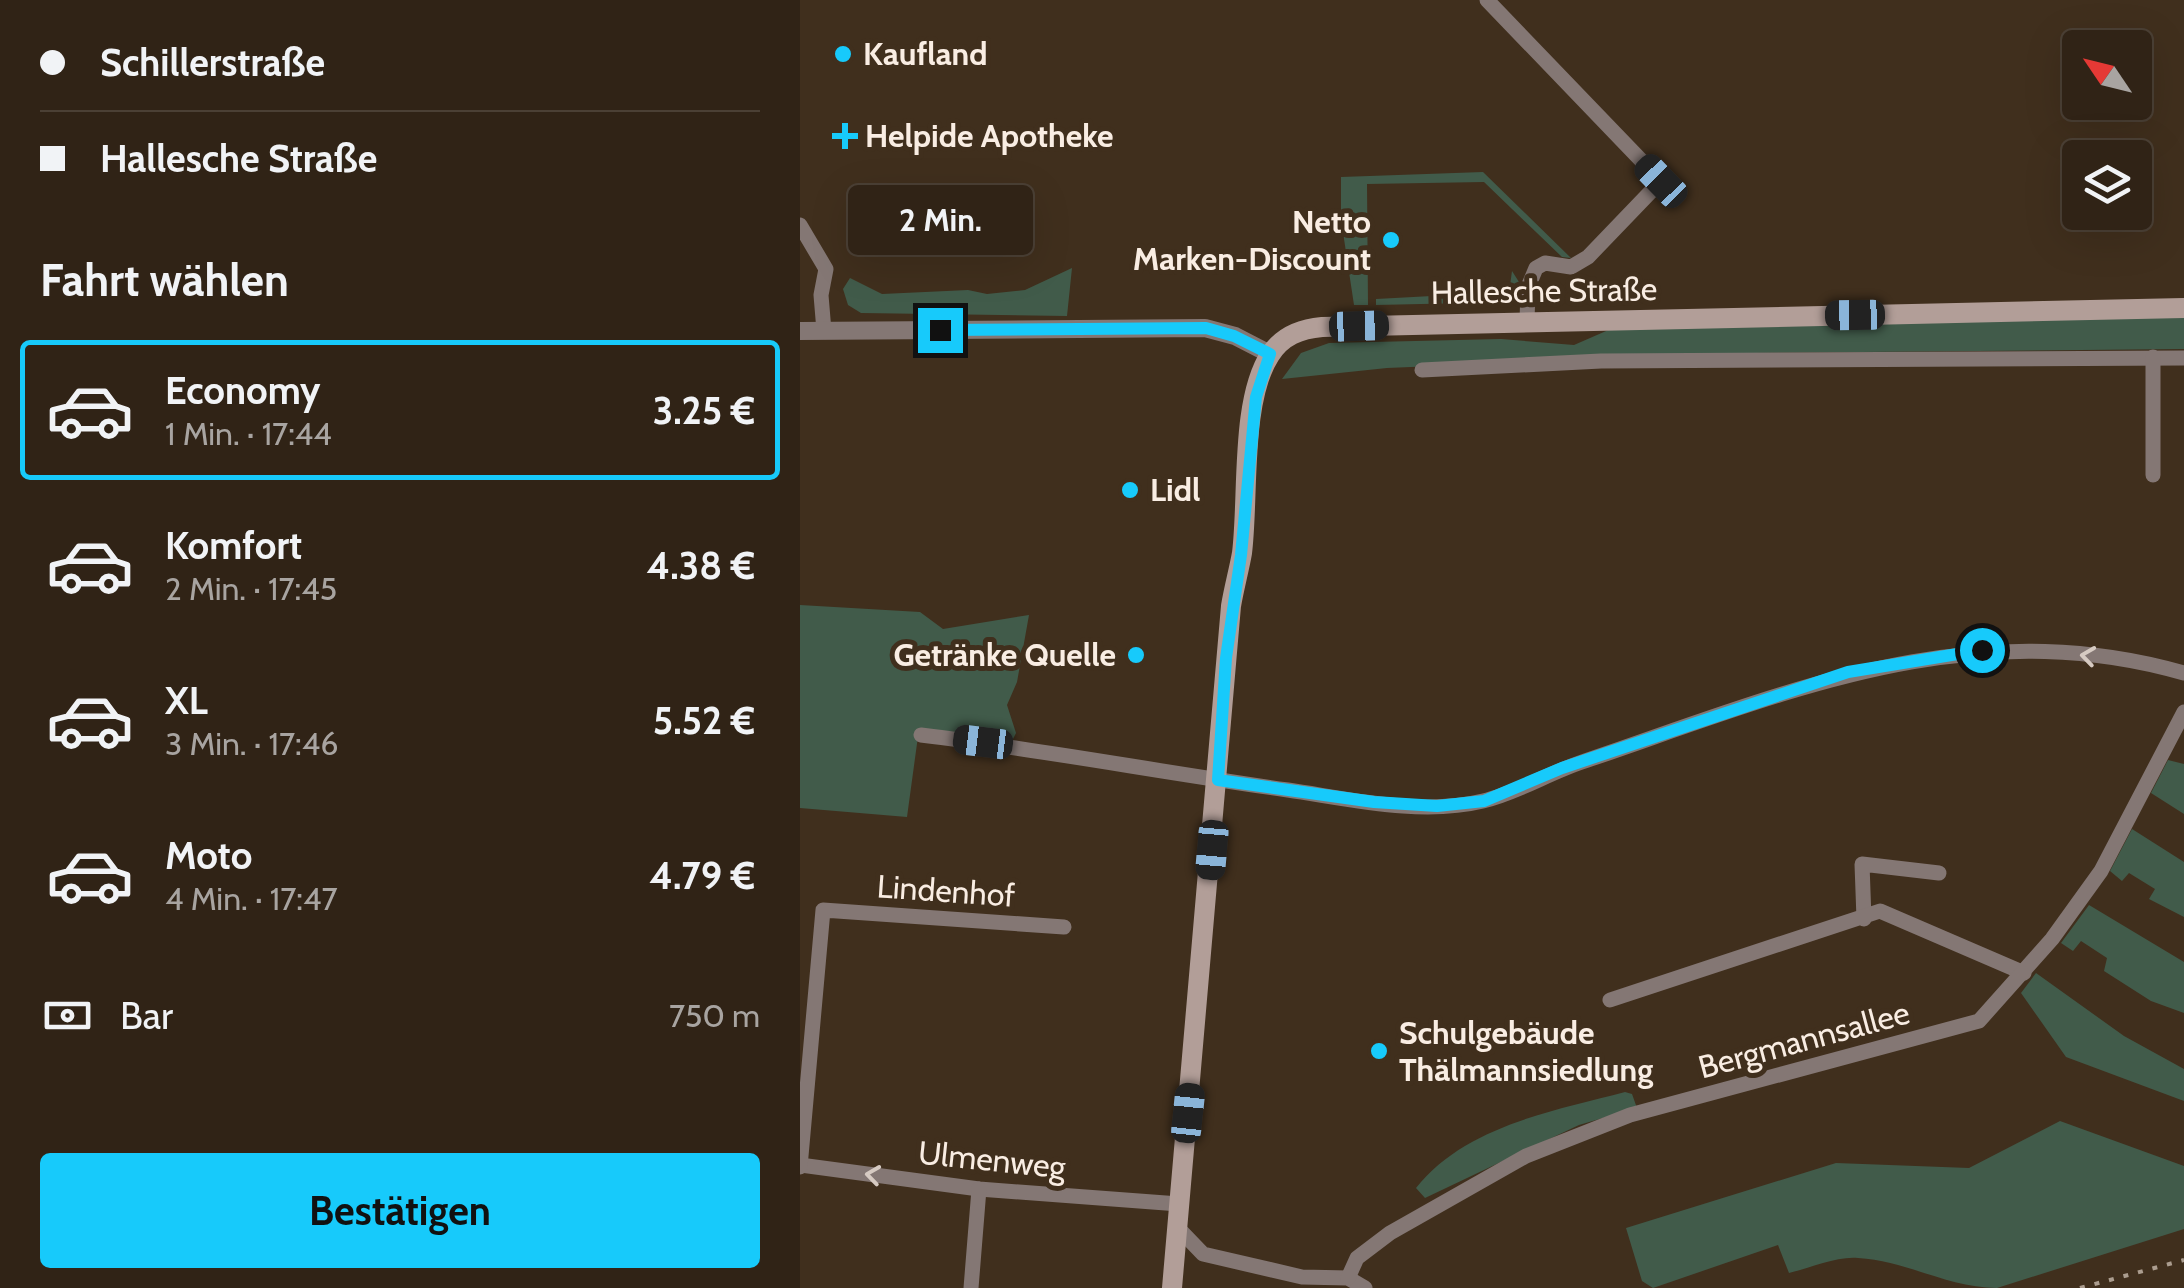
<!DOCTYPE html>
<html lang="de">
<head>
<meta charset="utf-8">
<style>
  :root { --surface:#302316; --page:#3c2f23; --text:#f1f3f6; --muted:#a8a4a1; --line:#4b4035; --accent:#17cafb }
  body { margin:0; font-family:Cabin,sans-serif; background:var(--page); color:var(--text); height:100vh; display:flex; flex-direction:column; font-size:38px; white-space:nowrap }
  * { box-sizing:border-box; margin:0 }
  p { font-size:32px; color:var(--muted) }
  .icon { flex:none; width:55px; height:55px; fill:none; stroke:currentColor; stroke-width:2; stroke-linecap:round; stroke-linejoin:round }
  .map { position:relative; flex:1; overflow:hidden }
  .drawer { display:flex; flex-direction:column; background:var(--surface); width:800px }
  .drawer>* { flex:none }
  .top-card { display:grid; align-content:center; height:220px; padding:0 40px; background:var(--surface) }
  .needle { width:65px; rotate:305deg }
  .buttons { position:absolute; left:1262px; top:30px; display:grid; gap:20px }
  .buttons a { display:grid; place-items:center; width:90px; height:90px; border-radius:10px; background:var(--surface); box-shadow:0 10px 40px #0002,0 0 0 2px var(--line); font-size:50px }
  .end { position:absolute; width:45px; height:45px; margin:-22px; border:12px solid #17cafb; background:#111; box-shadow:0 0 0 5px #111 }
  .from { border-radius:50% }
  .bubble { position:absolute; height:70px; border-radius:10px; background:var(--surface); box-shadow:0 10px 40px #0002,0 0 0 2px var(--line); font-size:32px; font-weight:700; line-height:70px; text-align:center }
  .car { position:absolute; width:30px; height:60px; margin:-30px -15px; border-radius:12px; box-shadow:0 0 8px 2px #0007; background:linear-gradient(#222 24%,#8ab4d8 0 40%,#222 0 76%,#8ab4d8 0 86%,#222 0) }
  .top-card b { display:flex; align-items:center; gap:35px; height:95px; font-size:38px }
  .top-card b+b { border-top:2px solid var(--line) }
  .top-card i { width:25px; height:25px; background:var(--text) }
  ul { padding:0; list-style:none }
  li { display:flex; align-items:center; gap:30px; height:140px; margin:0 20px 15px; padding:0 20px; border:5px solid transparent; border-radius:10px }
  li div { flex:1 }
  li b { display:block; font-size:38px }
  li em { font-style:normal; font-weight:700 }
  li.on { border-color:var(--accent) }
  li>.icon { width:90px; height:90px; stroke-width:1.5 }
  h2 { padding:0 40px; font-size:45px; line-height:120px }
  .pay { display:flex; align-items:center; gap:25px; height:110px; padding:0 40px; font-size:38px }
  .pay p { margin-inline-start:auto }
  .button { display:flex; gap:20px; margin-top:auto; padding:20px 40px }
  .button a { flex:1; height:115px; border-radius:10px; background:var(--accent); color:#111; font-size:40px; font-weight:700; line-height:115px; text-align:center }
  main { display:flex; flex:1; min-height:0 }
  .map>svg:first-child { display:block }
  .green { fill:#415b4a }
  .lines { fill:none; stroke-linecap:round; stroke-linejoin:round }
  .minor { stroke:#847774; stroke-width:15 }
  .tertiary { stroke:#847774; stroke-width:18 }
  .secondary { stroke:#b29e98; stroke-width:20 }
  .rail { stroke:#ab9d8f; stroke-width:4; stroke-dasharray:5 10; stroke-linecap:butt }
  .oneway { stroke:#d6cac2 }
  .route { stroke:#17cafb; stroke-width:12 }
  .poi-dot { fill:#17cafb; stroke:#402f1d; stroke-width:4 }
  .labels { text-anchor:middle; stroke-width:10; stroke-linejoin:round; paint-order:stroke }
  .poi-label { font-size:32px; font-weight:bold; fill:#f9ede3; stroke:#402f1d; text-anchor:start }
  .street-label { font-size:32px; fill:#f9ede3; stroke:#402f1d }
</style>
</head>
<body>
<main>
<section class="drawer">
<div class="top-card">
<b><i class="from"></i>Schillerstraße</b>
<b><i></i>Hallesche Straße</b>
</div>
<h2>Fahrt wählen</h2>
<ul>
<li class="on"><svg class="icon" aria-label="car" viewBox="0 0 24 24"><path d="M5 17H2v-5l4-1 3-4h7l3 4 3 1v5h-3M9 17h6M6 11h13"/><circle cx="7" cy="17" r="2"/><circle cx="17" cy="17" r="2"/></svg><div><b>Economy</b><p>1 Min. · 17:44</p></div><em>3.25 €</em></li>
<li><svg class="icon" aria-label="car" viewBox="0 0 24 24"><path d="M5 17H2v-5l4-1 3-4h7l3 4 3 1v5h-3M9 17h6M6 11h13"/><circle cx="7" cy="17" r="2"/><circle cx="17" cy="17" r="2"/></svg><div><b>Komfort</b><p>2 Min. · 17:45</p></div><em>4.38 €</em></li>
<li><svg class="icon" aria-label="car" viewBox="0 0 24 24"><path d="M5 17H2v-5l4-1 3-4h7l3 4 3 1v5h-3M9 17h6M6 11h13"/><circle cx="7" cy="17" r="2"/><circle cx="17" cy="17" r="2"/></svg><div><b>XL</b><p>3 Min. · 17:46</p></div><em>5.52 €</em></li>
<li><svg class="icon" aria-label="car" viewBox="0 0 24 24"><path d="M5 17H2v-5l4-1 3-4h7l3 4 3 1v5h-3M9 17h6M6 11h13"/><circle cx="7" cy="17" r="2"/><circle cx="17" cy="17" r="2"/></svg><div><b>Moto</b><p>4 Min. · 17:47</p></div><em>4.79 €</em></li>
</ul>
<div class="pay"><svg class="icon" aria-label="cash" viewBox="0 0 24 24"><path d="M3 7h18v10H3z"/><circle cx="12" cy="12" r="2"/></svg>Bar<p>750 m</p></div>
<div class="button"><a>Bestätigen</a></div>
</section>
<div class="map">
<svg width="1384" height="1288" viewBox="0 0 1384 1288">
  <rect width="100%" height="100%" fill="#402f1d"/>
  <!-- green -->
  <g class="green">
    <polygon points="683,172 771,258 762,257 684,182 567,184 568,305 554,305 541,219 541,177"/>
    <polygon points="272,268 267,316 61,313 48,305 43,289 50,278 82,294 168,290 187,294 225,290"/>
    <polygon points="712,271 719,282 713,302 576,305 576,299 669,294 670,287 674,294 709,293"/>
    <polygon points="1384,316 1384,349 953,353 587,368 482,379 501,353 529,343 701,339 774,345 813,328"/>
    <polygon points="0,605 120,612 143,629 229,615 217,682 207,705 216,733 212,741 119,729 107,817 0,808"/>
    <polygon points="1368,760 1384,764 1384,814 1351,793"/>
    <polygon points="1332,829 1384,862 1384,917 1349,899 1355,889 1329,873 1322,881 1310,871"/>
    <polygon points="1289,905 1384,962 1384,1013 1351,1001 1304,971 1307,958 1281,941 1273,951 1261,943"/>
    <polygon points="1236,973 1324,1036 1384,1069 1384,1101 1266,1057 1221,993"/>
    <path d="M 825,1092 L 832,1094 L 837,1108 L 779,1125 L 625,1198 L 616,1188 C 665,1126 753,1111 825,1092 Z"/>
    <path d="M 1260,1121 L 1384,1166 L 1384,1229 L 1197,1288 C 1149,1288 1107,1261 1058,1258 C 1037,1256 1010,1268 989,1273 L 978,1245 L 853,1288 L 842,1281 L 826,1228 L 1036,1163 L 1169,1168 Z"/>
  </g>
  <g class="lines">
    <!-- minor -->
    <g class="minor">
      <polyline points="687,0 861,181 788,257 771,267 745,263 736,268 728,287 727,322"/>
      <polyline points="0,225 26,269 21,295 24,331"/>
      <polyline points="622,370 801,361 1384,358"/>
      <polyline points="1353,475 1353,357"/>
      <path d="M 121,735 C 244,750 365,773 488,790 C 550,799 621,816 683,801 C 717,793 749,773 782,762 C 983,694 1168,611 1384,673"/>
      <polyline points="1064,919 1062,864 1139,873"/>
      <polyline points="810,1000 1080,911 1224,973"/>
      <polyline points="0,1165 179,1189 379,1204"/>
      <polyline points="0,1167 23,910 264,927"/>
      <polyline points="378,1228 403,1254 502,1277 548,1278 565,1288"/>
      <polyline points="548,1278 557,1258 590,1233 726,1156 830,1115 1179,1021 1252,939 1301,871 1384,712"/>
      <polyline points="171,1288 179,1189"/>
    </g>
    <!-- tertiary -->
    <polyline class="tertiary" points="0,331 405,328 435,336 470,354"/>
    <!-- secondary -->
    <path class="secondary" d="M 372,1288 L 431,606 C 434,588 439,570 442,553 C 449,497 440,401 470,355 C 482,336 500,329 522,327 L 1384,308"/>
    <!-- rail -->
    <polyline class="rail" points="1280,1288 1384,1260"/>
  </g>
  <!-- one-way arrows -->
  <defs><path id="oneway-chevron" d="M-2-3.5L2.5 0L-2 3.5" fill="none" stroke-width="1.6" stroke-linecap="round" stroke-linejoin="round" transform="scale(2.5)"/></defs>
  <g class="oneway">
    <use href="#oneway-chevron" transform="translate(1288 656) rotate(-172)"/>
    <use href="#oneway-chevron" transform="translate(73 1175) rotate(-172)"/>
  </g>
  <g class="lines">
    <!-- route -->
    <polyline class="route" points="140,330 406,328 434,336 470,354 456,397 441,555 426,658 418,780 574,802 637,806 684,801 762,768 1048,672 1182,650"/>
  </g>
  <!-- markers -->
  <g class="poi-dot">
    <circle cx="43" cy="54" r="10"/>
    <path d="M40 121h10v10h10v10h-10v10h-10v-10h-10v-10h10z"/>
    <circle cx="591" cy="240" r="10"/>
    <circle cx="330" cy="490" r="10"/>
    <circle cx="336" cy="655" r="10"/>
    <circle cx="579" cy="1051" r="10"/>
  </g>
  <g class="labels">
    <!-- poi labels -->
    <g class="poi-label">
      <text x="63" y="65">Kaufland</text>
      <text x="65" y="147">Helpide Apotheke</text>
      <text x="571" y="233" text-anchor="end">Netto<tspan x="571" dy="37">Marken-Discount</tspan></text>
      <text x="350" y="501">Lidl</text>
      <text x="316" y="666" text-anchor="end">Getränke Quelle</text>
      <text x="599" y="1044">Schulgebäude<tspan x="599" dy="37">Thälmannsiedlung</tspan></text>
    </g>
    <!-- street labels -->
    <g class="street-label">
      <text transform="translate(744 291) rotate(-1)" y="11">Hallesche Straße</text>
      <text transform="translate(146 891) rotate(4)" y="11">Lindenhof</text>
      <text transform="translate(1004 1040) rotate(-15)" y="11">Bergmannsallee</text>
      <text transform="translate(192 1160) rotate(6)" y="11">Ulmenweg</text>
    </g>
  </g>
</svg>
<div class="buttons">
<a><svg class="needle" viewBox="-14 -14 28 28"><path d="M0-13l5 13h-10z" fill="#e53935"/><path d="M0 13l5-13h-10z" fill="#a8a4a1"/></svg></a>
<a><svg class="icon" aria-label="layers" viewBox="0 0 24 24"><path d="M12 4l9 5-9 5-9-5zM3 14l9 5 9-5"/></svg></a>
</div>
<i class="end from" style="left:1182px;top:650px"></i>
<i class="end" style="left:140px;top:330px"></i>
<div class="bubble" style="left:48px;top:185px;width:185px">2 Min.</div>
<i class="car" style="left:861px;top:181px;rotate:316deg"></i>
<i class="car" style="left:1055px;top:315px;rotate:269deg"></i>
<i class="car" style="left:559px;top:326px;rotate:88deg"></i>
<i class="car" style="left:183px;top:742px;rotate:277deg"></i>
<i class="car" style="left:412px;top:850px;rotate:185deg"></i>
<i class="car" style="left:388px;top:1113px;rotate:6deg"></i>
</div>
</main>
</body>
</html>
